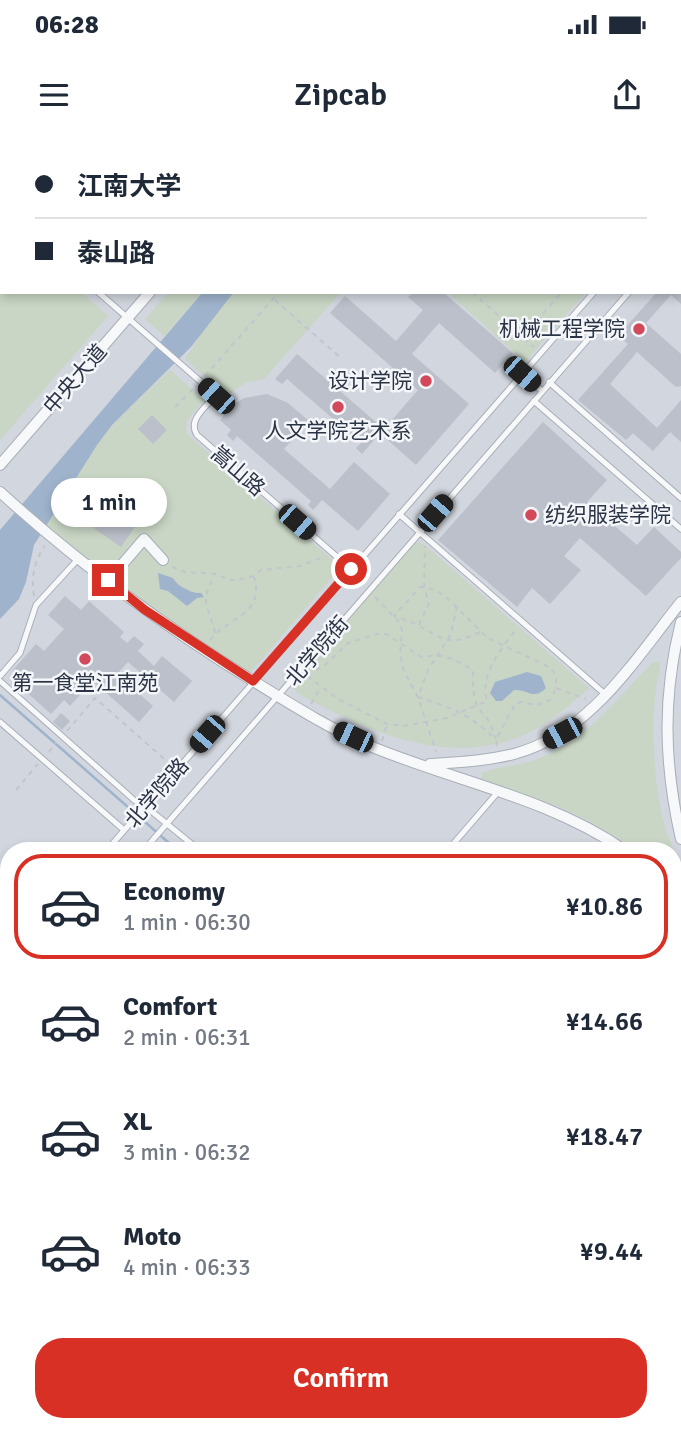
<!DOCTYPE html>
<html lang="en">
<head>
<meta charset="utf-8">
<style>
  :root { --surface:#fff; --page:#f6f6f7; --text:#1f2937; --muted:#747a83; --line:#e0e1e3; --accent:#d93025 }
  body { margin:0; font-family:Signika,"Noto Sans SC",sans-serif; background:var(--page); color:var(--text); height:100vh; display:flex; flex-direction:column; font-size:26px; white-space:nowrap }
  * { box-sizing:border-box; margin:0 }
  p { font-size:23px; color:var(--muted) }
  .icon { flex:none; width:38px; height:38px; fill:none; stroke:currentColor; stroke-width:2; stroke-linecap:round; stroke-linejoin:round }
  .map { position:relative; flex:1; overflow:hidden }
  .side { position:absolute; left:0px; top:702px; width:682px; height:590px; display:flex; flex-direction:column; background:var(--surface); border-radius:28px 28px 0 0; box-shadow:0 4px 10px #0003 }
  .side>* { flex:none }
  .banner { position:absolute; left:0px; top:0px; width:682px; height:154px; box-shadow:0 4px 10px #0003; display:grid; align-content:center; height:154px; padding:0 35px; background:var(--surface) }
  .end { position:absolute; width:32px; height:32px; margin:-16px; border:9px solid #d93025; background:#fff; box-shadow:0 0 0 4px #fff }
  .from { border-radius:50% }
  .bubble { position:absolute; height:49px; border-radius:24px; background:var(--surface); box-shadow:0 4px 10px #0003; font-size:23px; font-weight:600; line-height:49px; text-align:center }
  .car { position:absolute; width:21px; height:42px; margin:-21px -10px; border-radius:9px; box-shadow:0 0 5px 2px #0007; background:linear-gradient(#222 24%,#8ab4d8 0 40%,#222 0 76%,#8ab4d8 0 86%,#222 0) }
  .banner b { display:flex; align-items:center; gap:24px; height:66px; font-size:26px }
  .banner b+b { border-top:2px solid var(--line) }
  .banner i { width:18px; height:18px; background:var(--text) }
  ul { padding:12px 0 0; list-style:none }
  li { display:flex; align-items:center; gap:21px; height:105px; margin:0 14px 10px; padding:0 21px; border:4px solid transparent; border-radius:28px }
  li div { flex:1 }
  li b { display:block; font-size:26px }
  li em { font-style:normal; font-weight:600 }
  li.active { border-color:var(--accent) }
  li>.icon { width:63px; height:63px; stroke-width:1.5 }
  .cta { display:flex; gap:14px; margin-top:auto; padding:14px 35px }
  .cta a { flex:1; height:80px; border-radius:28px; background:var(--accent); color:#fff; font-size:28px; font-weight:600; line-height:80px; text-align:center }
  .status { display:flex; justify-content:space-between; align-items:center; height:49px; padding:0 35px; background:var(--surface); direction:ltr }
  .status svg { height:19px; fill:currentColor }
  header { display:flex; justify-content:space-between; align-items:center; height:91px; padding:0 35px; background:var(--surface); font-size:32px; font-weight:600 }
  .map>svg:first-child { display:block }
  .built { fill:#d2d6de; fill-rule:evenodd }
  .green { fill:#c9d6c5 }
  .water { fill:#9fb4cc }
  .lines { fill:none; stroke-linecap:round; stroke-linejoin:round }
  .stream { stroke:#9fb4cc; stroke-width:2.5 }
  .building { fill:#bbc0ca }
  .lane-casing { stroke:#a9aeb7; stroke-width:7 }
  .street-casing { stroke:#a9aeb7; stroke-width:12 }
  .primary-casing { stroke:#a3abb8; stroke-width:19 }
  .path { stroke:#c2c5cb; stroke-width:2; stroke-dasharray:5 5; stroke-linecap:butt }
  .lane { stroke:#f7f8fa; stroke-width:5 }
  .street { stroke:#f7f8fa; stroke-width:10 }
  .primary { stroke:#fff; stroke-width:18 }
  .route { stroke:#d93025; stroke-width:9 }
  .poi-dot { fill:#d1495b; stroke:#f4f6f9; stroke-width:2.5 }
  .labels { text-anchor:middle; stroke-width:5; stroke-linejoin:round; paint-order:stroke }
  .poi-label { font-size:21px; fill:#2b3445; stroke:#f4f6f9; text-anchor:end }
  .street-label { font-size:21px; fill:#2b3445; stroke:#f4f6f9 }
</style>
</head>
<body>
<div class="status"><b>06:28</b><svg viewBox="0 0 49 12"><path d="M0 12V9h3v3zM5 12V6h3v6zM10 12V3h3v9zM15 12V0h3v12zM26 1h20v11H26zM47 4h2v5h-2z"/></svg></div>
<header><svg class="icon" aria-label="menu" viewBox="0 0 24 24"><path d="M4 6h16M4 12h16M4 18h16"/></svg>Zipcab<svg class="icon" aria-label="share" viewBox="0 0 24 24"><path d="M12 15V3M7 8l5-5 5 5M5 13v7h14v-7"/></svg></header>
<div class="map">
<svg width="681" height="1291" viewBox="0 0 681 1291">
  <rect width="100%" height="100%" fill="#e4e7ec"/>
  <!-- built -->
  <path class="built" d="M 0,0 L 681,0 L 681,1291 L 355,1291 L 346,1283 L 674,1283 L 674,710 L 9,710 L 9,989 L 0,983 ZM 2,2 L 681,2 L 681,152 L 2,152 Z"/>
  <!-- green -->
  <g class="green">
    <polygon points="0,82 2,152 81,152 108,176 0,300"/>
    <polygon points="169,152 203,152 164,196 145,179"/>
    <polygon points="234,152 341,152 264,239 247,242 226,256 185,219 205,188"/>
    <polygon points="447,152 586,152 525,222"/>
    <path d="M 170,230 L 205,260 C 196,270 181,281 188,295 L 341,427 L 249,534 L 182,490 L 44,389 L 97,305 L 112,285 Z"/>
    <path d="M 420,402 L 427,407 L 589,548 C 570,565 549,584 524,595 C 446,628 368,591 300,555 L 294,549 L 306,530 L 413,404 Z"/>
    <path d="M 659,522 C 662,531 657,538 656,548 C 654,567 652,587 654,607 C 655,636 658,666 667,693 C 672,708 681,722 681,739 L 674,737 L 674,710 L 638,710 L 591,682 L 560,667 L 482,640 L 482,633 C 501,626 521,626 540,618 C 587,600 618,557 652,523 Z"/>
  </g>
  <!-- water -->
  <g class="water">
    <polygon points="203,152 234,152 191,207 112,285 97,305 34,405 26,442 19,459 0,479 0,390"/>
    <path d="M 158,433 L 173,438 C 176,445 192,454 201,453 L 204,457 L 197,458 L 187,466 L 168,451 L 160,449 Z"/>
    <path d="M 527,532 L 541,536 L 546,548 C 533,561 528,549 514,550 L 502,561 L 496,561 L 490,553 L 495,542 Z"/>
  </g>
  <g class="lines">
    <!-- stream -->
    <polyline class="stream" points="0,555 177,710"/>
  </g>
  <!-- building -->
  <g class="building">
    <polygon points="413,152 443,152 513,213 495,233 439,183 412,214 469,264 416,325 380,293 362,314 356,308 361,303 287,239 282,244 275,239 297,214 384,289 418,250 330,173 345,156 396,201 423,170 408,157"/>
    <polygon points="657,152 681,152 681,164 671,155 646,183 681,214 681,246 676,247 637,212 610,244 657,288 681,260 681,302 670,292 653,311 633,293 626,300 578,260 628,204 618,196"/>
    <polygon points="267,254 288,263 309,281 284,309 330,349 354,322 390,354 358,391 322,360 313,370 308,365 311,361 237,296 233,301 227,295 231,290 220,280 233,265 244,258"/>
    <polygon points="152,275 167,290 153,304 138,289"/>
    <polygon points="543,282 607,340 587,362 637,405 654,387 681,412 681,418 646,456 580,398 564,416 581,430 550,464 532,448 517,467 438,400"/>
    <polygon points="77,345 136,385 121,407 62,366"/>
    <polygon points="65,456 81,470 89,461 124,492 120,497 127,503 134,496 144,504 138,511 154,526 162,516 192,541 174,562 128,522 117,534 153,566 139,582 86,535 82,539 89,545 70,566 64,560 51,574 16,543 21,538 12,531 36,504 44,511 64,489 48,475"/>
    <polygon points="61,573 70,581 62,590 53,582"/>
    <polygon points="674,1181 681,1188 681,1212 674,1220"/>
    <polygon points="9,1210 9,1245 0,1237 0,1219"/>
    <polygon points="50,1283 89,1283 98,1291 59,1291"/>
    <polygon points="647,1283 666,1283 675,1291 640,1291"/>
  </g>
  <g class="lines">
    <defs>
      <g id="lane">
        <polyline points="591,0 593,2"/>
        <polyline points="0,68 2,69"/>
        <path d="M 98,152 L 216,255 C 206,267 187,280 197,295 L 351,429"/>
        <polyline points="522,234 542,251"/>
        <polyline points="549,242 681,358"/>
        <polyline points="534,261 681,389"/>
        <polyline points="399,374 606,555"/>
        <polyline points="0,536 20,513 36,465 79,418"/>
        <polyline points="0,541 134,660 145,666 199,710"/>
        <polyline points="0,582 124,690"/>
        <polyline points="107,710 594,152"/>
        <polyline points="144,710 629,152"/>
        <polyline points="448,710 498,652"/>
        <polyline points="674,812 681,804"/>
        <polyline points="674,854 681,846"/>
        <polyline points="0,1125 9,1123"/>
      </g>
      <g id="street">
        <polyline points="280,2 282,0"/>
        <polyline points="0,325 150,152"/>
        <path d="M 0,352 C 77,422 161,484 250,539 C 289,563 328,588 370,606 C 454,641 549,658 624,710"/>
        <polyline points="108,441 144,399 163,420"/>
        <path d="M 681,482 C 662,557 664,624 681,699"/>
        <path d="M 430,624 C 458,622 487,621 514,614 C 590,594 635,519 681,462"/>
        <polyline points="674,747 681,752"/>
        <polyline points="0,806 9,814"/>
        <polyline points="674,1242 681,1240"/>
        <polyline points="518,1283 520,1291"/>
      </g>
      <g id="primary">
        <polyline points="0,1042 9,1048"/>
        <polyline points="0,1071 9,1077"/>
        <polyline points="240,1283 248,1291"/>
        <polyline points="275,1283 284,1291"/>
      </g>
    </defs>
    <!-- lane casing -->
    <use href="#lane" class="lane-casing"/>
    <!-- street casing -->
    <use href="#street" class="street-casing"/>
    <!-- primary casing -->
    <use href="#primary" class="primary-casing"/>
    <!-- path -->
    <g class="path">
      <polyline points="82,0 84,2"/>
      <polyline points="132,0 134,2"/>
      <polyline points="523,0 525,2"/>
      <polyline points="28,2 30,0"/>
      <polyline points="160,2 161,0"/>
      <polyline points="506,2 507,0"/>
      <polyline points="0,35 2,33"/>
      <polyline points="472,152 534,207"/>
      <polyline points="275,160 342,219"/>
      <polyline points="523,196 562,152"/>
      <polyline points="205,236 279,152"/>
      <polyline points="175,267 194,248"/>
      <polyline points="172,427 185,432 217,434 229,440 238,440 254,436 261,430 300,426 323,417"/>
      <path d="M 34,456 C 31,437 34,421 45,406"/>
      <polyline points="375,457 400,483 402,491 400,515 404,531 418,557 436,612"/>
      <path d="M 457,466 L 451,494 L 428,530 L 418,557 C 451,568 469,573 495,599"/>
      <polyline points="419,485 429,463 424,447 425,406"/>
      <path d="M 480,492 C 452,505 447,502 421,487 C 412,482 403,479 394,476 L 420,447 L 432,449 L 444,455 L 488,498 L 549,527 L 556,535 L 556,548 L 586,559"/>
      <path d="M 215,493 C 209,466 198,462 215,436"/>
      <path d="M 210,500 C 228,477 265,475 254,437"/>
      <path d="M 307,535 L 325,525 L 348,503 L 377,494 L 386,494 L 421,517 C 446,513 452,519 473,530 L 473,550 L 477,567 L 489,581 L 496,599"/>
      <path d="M 307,536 L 338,559 L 387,584 L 403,586 L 447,578 L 487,561 C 479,535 502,508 517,488"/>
      <polyline points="311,564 321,547"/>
      <polyline points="67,591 95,558 171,625"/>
      <polyline points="382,601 387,584"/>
      <polyline points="497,606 496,599 515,564 521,562 537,565 550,560 556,549"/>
      <polyline points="49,612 56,603"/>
      <polyline points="16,650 38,624"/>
      <polyline points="0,1019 9,1025"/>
      <polyline points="0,1094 9,1101"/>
      <polyline points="212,1283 221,1291"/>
      <polyline points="300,1283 309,1291"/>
    </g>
    <!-- lane -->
    <use href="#lane" class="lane"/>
    <!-- street -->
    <use href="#street" class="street"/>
    <!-- primary -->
    <use href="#primary" class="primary"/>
  </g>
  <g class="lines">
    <!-- route -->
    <polyline class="route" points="108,440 145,470 253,541 351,429"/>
  </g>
  <!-- markers -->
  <g class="poi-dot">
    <circle cx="639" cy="189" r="7"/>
    <circle cx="426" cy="241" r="7"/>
    <circle cx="338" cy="267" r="7"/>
    <circle cx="531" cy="375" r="7"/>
    <circle cx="85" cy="519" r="7"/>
  </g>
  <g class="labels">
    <!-- poi labels -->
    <g class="poi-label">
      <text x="625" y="196">机械工程学院</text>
      <text x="412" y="248">设计学院</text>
      <text x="338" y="298" text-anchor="middle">人文学院艺术系</text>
      <text x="545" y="382" text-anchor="start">纺织服装学院</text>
      <text x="85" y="550" text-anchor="middle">第一食堂江南苑</text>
    </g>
    <!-- street labels -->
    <g class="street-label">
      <text transform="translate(75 239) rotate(-49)" y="7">中央大道</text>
      <text transform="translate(238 331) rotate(41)" y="7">嵩山路</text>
      <text transform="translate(317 511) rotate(-49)" y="7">北学院街</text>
      <text transform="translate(157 653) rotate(-49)" y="7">北学院路</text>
    </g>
  </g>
</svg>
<i class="end from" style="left:351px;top:429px"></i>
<i class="end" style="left:108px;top:440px"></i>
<div class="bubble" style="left:51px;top:338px;width:116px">1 min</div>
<i class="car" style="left:522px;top:234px;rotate:131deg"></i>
<i class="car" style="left:216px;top:256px;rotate:312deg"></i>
<i class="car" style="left:435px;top:373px;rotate:41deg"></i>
<i class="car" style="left:297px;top:382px;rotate:131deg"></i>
<i class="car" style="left:562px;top:593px;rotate:242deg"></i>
<i class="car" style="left:207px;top:594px;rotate:221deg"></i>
<i class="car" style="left:353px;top:597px;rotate:295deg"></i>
<div class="banner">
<b><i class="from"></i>江南大学</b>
<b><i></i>泰山路</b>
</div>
<section class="side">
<ul>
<li class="active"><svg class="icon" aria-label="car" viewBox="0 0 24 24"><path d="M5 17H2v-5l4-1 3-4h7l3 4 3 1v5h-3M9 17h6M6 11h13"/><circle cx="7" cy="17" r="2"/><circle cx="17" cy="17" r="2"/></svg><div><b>Economy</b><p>1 min · 06:30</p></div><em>¥10.86</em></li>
<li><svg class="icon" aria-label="car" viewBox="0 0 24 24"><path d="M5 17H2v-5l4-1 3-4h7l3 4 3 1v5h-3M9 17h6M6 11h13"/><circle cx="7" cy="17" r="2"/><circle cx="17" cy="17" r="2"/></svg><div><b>Comfort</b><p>2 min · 06:31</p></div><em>¥14.66</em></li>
<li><svg class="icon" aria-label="car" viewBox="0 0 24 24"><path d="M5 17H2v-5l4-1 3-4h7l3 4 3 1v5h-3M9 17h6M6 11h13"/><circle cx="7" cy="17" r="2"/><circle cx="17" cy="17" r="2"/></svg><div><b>XL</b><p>3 min · 06:32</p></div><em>¥18.47</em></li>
<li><svg class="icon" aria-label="car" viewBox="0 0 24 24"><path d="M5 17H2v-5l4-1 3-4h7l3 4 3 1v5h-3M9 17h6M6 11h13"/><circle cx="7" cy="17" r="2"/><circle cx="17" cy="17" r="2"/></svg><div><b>Moto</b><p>4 min · 06:33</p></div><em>¥9.44</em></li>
</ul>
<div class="cta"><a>Confirm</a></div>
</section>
</div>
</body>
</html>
